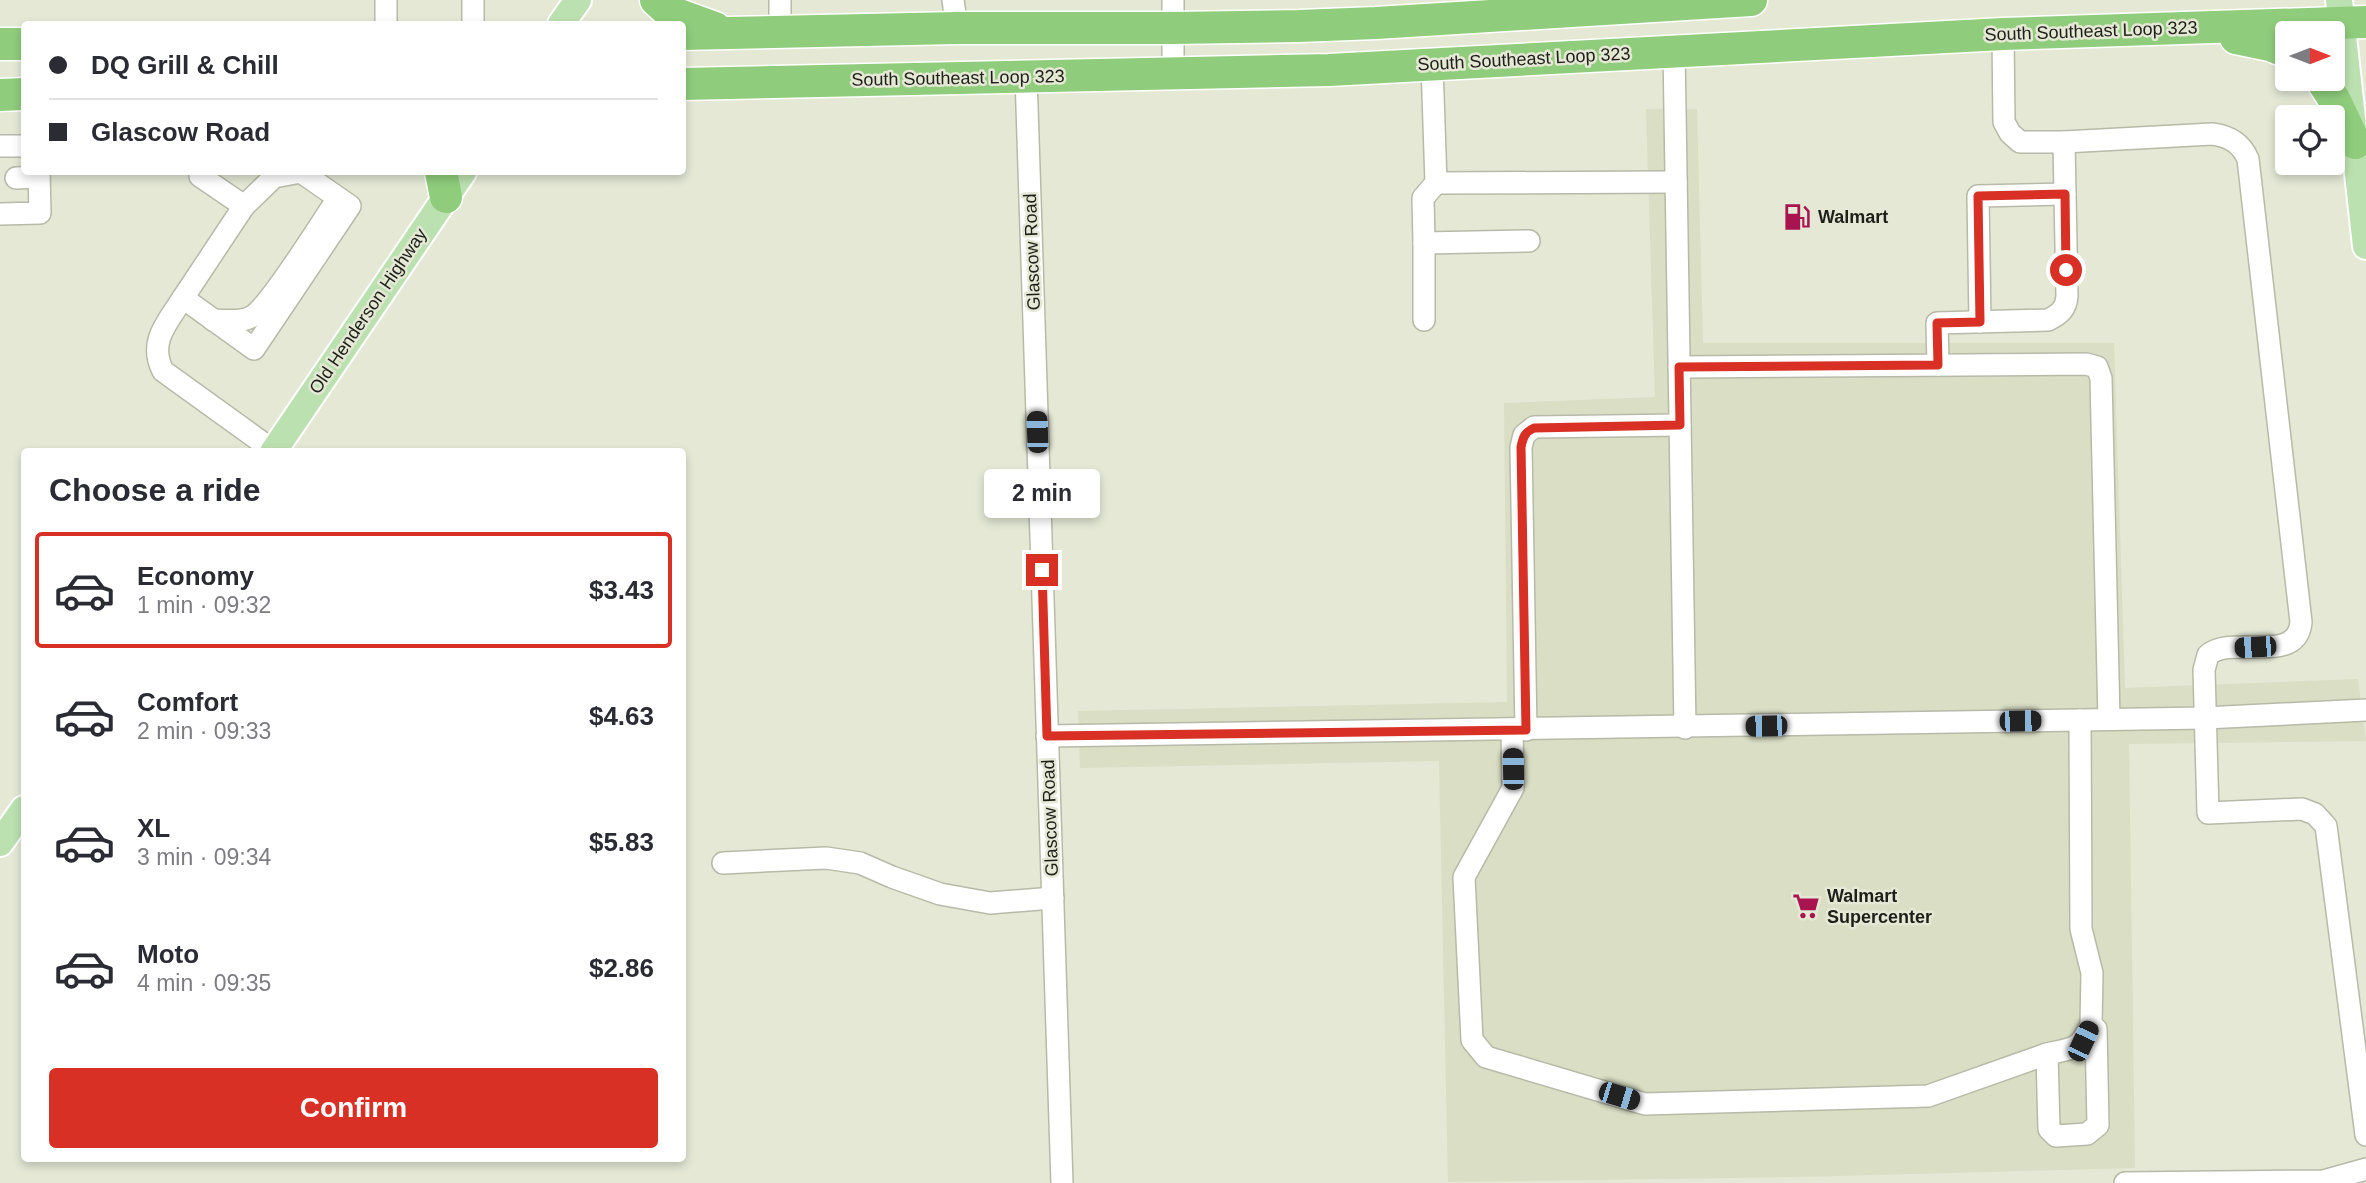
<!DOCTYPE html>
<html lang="en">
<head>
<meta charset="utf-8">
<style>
  :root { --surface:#fff; --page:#f2f2f3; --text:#2b2b33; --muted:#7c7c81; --line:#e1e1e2; --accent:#d93025 }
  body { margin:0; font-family:Arial,sans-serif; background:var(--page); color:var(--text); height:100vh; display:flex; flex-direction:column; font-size:26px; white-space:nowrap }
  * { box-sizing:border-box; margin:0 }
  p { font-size:23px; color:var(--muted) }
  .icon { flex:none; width:38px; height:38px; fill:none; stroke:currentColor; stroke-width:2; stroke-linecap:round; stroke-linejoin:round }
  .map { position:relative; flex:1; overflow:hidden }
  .side { position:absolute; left:21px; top:448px; width:665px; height:714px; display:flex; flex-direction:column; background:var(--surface); border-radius:7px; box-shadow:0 4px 10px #0003 }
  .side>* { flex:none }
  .guide { position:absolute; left:21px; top:21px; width:665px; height:154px; border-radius:7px; box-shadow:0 4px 10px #0003; display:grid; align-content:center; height:154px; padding:0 28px; background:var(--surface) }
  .needle { width:46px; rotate:90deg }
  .tools { position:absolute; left:2275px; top:21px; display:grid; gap:14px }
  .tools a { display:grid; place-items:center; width:70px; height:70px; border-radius:7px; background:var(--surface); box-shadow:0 4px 10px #0003; font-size:35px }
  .end { position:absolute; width:32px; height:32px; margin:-16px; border:9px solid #d93025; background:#fff; box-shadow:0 0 0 4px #fff }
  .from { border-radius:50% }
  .bubble { position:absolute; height:49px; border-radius:7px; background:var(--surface); box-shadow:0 4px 10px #0003; font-size:23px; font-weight:800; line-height:49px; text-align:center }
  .car { position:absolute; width:21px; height:42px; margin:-21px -10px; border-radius:9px; box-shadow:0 0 5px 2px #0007; background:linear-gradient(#222 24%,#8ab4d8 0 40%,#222 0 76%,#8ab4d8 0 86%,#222 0) }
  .guide b { display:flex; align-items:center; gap:24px; height:66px; font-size:26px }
  .guide b+b { border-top:2px solid var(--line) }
  .guide i { width:18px; height:18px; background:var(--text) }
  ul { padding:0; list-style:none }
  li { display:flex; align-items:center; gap:21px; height:116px; margin:0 14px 10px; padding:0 14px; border:4px solid transparent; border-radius:7px }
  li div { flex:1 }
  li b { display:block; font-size:26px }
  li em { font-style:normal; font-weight:800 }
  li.selected { border-color:var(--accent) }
  li>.icon { width:63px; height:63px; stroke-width:1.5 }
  h2 { padding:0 28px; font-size:32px; line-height:84px }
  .action { display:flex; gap:14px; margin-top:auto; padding:14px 28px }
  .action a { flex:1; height:80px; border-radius:7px; background:var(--accent); color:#fff; font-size:28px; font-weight:800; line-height:80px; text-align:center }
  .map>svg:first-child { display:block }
  .built { fill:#d9dec4 }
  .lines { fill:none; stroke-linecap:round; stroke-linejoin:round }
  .minor-casing { stroke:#b7baa8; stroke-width:24 }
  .major-casing { stroke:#fff; stroke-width:30 }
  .highway-casing { stroke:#fff; stroke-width:35 }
  .minor { stroke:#fff; stroke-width:21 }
  .major { stroke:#bce1b0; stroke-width:26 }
  .highway { stroke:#8fcd7c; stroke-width:32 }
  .route { stroke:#d93025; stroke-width:9 }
  .labels { text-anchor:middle; stroke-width:5; stroke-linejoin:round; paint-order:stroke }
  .street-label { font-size:18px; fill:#1e1f18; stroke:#e4e8d5 }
  .poi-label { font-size:18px; font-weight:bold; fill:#1e1f18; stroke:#e4e8d5; text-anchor:start }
</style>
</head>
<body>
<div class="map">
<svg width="2366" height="1183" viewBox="0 0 2366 1183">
  <rect width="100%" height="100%" fill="#e4e8d5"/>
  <!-- built -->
  <polygon class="built" points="1646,109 1697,109 1703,343 2114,343 2125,688 2358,679 2366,741 2129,744 2135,1168 1798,1177 1448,1182 1439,761 1080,768 1078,711 1507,702 1504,403 1655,397"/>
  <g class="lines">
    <defs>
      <g id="minor">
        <polyline points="953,0 957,28"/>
        <polyline points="386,24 386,0"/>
        <polyline points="473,24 473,0"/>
        <polyline points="780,32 780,0"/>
        <path d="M 2003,34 L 2004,122 L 2010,133 L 2020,142 L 2064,142 L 2212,134 C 2229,136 2241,143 2248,159 L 2301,622 C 2297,666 2232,634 2208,655 L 2204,670 L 2208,813 L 2302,809 L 2315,814 L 2326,826 L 2366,1135"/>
        <polyline points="1674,50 1685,728"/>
        <polyline points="1432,65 1436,183 1676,182"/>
        <polyline points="1173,73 1173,0"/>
        <polyline points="1026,76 1062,1183"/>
        <polyline points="0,146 24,146"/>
        <polyline points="200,172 200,176 244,206"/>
        <polygon points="301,172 350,206 254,349 183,298 244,206 274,177"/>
        <polyline points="16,178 39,177"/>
        <polyline points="1436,183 1423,198 1424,243 1529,241"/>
        <polyline points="0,214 40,213 39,172"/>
        <path d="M 183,298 C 167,323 148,342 163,371 L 274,451"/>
        <path d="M 213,320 C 226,320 240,323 251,317 C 268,309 324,219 338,198"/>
        <polyline points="1424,320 1424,243"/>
        <polyline points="1980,322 1978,196 2065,194"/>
        <path d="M 1938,365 L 1937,323 L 2048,320 C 2060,314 2066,309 2067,296 L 2064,142"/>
        <polyline points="1679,367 2086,364 2097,367 2101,378 2109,719"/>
        <polyline points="1512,730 1513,788 1464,877 1472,1040 1486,1057 1645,1104 1928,1096 2047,1054 2049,1129 2056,1136 2087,1134 2098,1125 2096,1029 2091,1025 2092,973 2081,929 2080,720"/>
        <polyline points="1526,730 1521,447 1524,435 1534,427 1680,425"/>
        <polyline points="1047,736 2205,718 2366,710"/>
        <polyline points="723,863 826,858 860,863 892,877 940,894 990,903 1053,898"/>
        <path d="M 2047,1054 C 2074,1048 2079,1050 2091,1025"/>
        <polyline points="2125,1183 2323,1181 2366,1169"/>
      </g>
      <g id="major">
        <polyline points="2339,0 2366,246"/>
        <polyline points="561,24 578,0"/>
        <polyline points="273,452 463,172"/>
        <polyline points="0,843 24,809"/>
      </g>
      <g id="highway">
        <polyline points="656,0 668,11 715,28"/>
        <polyline points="682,34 957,28 1173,28 1299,26 1376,23 1751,0"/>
        <polyline points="2236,38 2270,45 2287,52"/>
        <polyline points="0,44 24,44"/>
        <polyline points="2321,79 2334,99 2355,143"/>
        <polyline points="682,84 1329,70 2003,34 2366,22"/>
        <polyline points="0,95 24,94"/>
        <polyline points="441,172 446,197"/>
      </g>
    </defs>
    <!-- minor casing -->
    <use href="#minor" class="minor-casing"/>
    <!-- major casing -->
    <use href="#major" class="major-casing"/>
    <!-- highway casing -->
    <use href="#highway" class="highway-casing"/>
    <!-- minor -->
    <use href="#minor" class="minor"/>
    <!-- major -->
    <use href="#major" class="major"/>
    <!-- highway -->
    <use href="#highway" class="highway"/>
  </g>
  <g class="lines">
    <!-- route -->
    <path class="route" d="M 1042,570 L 1047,736 L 1526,730 L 1521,447 C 1523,437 1525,432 1534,428 L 1680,425 L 1679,367 L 1938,365 L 1937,323 L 1980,322 L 1978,196 L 2065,194 L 2066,270"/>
  </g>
  <!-- icons -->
  <defs>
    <symbol id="fuel-bare" viewBox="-9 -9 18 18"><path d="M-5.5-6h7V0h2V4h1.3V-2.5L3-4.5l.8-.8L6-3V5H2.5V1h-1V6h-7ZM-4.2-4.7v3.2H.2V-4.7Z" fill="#a7144f" stroke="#e4e8d5" stroke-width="2.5" paint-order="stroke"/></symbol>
    <symbol id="supermarket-bare" viewBox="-9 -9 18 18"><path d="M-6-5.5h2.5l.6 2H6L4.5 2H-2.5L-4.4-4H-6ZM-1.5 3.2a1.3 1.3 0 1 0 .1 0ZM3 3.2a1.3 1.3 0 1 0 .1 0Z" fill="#a7144f" stroke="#e4e8d5" stroke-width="2.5" paint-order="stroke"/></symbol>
  </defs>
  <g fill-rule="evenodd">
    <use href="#fuel-bare" x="1778" y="198" width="38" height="38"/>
    <use href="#supermarket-bare" x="1787" y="887" width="38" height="38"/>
  </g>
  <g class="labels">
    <!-- street labels -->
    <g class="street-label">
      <text transform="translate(2091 31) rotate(-2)" y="6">South Southeast Loop 323</text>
      <text transform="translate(1524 59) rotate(-3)" y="6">South Southeast Loop 323</text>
      <text transform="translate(958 78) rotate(-1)" y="6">South Southeast Loop 323</text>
      <text transform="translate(1032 252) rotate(-92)" y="6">Glascow Road</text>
      <text transform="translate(368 311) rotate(-56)" y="6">Old Henderson Highway</text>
      <text transform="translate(1050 818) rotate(-92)" y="6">Glascow Road</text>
    </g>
    <!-- poi labels -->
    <g class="poi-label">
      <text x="1818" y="223">Walmart</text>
      <text x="1827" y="902">Walmart<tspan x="1827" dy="21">Supercenter</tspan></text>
    </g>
  </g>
</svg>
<div class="tools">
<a><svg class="needle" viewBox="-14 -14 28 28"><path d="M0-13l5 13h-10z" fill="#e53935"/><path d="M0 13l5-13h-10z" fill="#7c7c81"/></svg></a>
<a><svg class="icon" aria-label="locate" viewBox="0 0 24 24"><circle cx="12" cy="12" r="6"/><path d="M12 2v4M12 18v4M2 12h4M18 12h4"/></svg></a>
</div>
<i class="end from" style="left:2066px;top:270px"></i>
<i class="end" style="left:1042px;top:570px"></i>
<div class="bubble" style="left:984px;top:469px;width:116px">2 min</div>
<i class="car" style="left:1037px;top:432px;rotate:358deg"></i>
<i class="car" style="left:2255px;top:647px;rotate:267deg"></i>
<i class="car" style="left:2020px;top:721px;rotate:89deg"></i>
<i class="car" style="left:1766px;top:726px;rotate:269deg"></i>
<i class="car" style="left:1513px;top:769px;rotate:359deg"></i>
<i class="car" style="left:2083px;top:1041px;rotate:25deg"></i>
<i class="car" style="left:1619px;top:1096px;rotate:107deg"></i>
<div class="guide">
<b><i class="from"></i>DQ Grill &amp; Chill</b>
<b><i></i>Glascow Road</b>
</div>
<section class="side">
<h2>Choose a ride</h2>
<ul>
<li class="selected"><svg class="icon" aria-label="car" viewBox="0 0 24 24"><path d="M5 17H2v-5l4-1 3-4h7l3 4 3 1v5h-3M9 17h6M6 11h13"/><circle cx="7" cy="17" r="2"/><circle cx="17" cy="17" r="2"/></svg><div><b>Economy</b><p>1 min · 09:32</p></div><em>$3.43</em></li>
<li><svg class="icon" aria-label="car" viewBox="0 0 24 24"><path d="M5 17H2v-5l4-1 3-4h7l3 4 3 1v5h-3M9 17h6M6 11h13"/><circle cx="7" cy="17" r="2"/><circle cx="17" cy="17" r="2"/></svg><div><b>Comfort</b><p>2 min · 09:33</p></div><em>$4.63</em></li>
<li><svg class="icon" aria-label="car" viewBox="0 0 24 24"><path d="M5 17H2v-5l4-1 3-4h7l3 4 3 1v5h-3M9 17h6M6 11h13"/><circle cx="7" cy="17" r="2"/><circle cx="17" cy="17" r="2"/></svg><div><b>XL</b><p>3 min · 09:34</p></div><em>$5.83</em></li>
<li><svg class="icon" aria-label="car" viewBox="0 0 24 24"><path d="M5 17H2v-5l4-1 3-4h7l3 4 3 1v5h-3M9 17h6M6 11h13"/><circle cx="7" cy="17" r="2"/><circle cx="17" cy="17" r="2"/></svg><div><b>Moto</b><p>4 min · 09:35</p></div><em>$2.86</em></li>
</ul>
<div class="action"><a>Confirm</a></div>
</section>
</div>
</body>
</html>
